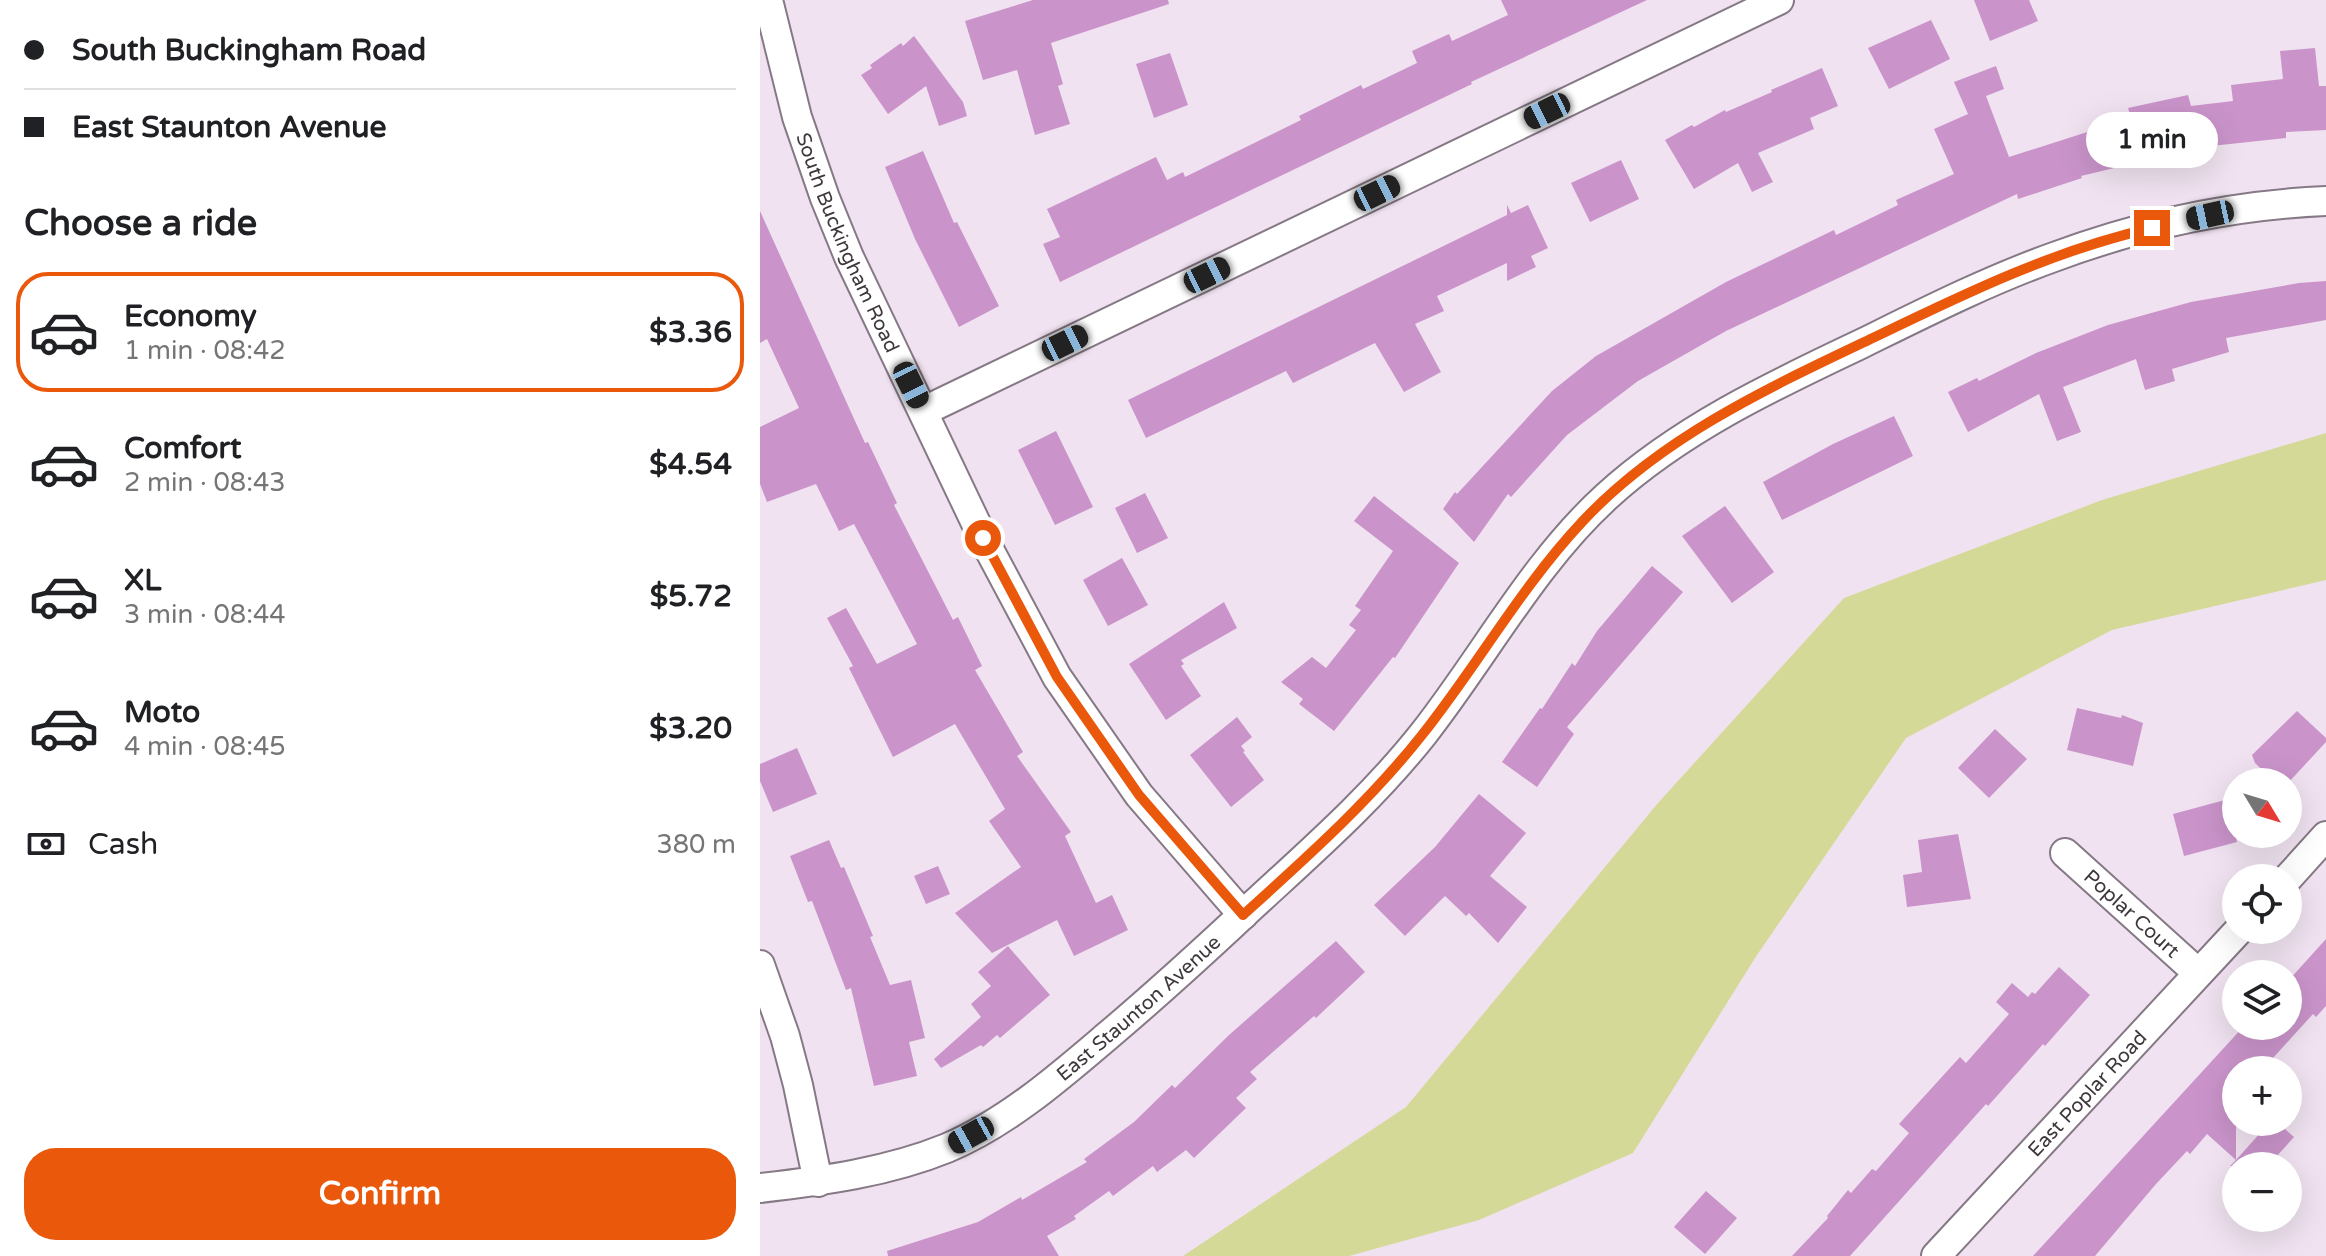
<!DOCTYPE html>
<html lang="en">
<head>
<meta charset="utf-8">
<style>
  :root { --surface:#fff; --page:#f2f2f2; --text:#202124; --muted:#757577; --line:#e0e0e0; --accent:#ea580c }
  body { margin:0; font-family:"Varela Round",sans-serif; background:var(--page); color:var(--text); height:100vh; display:flex; flex-direction:column; font-size:30px; white-space:nowrap }
  * { box-sizing:border-box; margin:0 }
  p { font-size:26px; color:var(--muted) }
  .icon { flex:none; width:44px; height:44px; fill:none; stroke:currentColor; stroke-width:2; stroke-linecap:round; stroke-linejoin:round }
  .map { position:relative; flex:1; overflow:hidden }
  .drawer { display:flex; flex-direction:column; background:var(--surface); width:760px }
  .drawer>* { flex:none }
  .guide { display:grid; align-content:center; height:176px; padding:0 24px; background:var(--surface) }
  .needle { width:52px; rotate:128deg }
  .buttons { position:absolute; left:1462px; top:768px; display:grid; gap:16px }
  .buttons a { display:grid; place-items:center; width:80px; height:80px; border-radius:50%; background:var(--surface); box-shadow:0 8px 32px #0002; font-size:40px }
  .end { position:absolute; width:36px; height:36px; margin:-18px; border:10px solid #ea580c; background:#fff; box-shadow:0 0 0 4px #fff }
  .from { border-radius:50% }
  .bubble { position:absolute; height:56px; border-radius:28px; background:var(--surface); box-shadow:0 8px 32px #0002; font-size:26px; font-weight:800; line-height:56px; text-align:center }
  .car { position:absolute; width:24px; height:48px; margin:-24px -12px; border-radius:10px; box-shadow:0 0 6px 2px #0007; background:linear-gradient(#222 24%,#8ab4d8 0 40%,#222 0 76%,#8ab4d8 0 86%,#222 0) }
  .guide b { display:flex; align-items:center; gap:28px; height:76px; font-size:30px }
  .guide b+b { border-top:2px solid var(--line) }
  .guide i { width:20px; height:20px; background:var(--text) }
  ul { padding:0; list-style:none }
  li { display:flex; align-items:center; gap:24px; height:120px; margin:0 16px 12px; padding:0 8px; border:4px solid transparent; border-radius:32px }
  li div { flex:1 }
  li b { display:block; font-size:30px }
  li em { font-style:normal; font-weight:800 }
  li.active { border-color:var(--accent) }
  li>.icon { width:72px; height:72px; stroke-width:1.5 }
  h2 { padding:0 24px; font-size:36px; line-height:96px }
  .pay { display:flex; align-items:center; gap:20px; height:88px; padding:0 24px; font-size:30px }
  .pay p { margin-inline-start:auto }
  .cta { display:flex; gap:16px; margin-top:auto; padding:16px 24px }
  .cta a { flex:1; height:92px; border-radius:32px; background:var(--accent); color:#fff; font-size:32px; font-weight:800; line-height:92px; text-align:center }
  main { display:flex; flex:1; min-height:0 }
  .map>svg:first-child { display:block }
  .green { fill:#d5d998 }
  .building { fill:#ca94ca }
  .lines { fill:none; stroke-linecap:round; stroke-linejoin:round }
  .street-casing { stroke:#867986; stroke-width:32 }
  .street { stroke:#fff; stroke-width:28 }
  .route { stroke:#ea580c; stroke-width:10 }
  .labels { text-anchor:middle; stroke-width:6; stroke-linejoin:round; paint-order:stroke }
  .street-label { font-size:20px; fill:#3e383d; stroke:#f0e2f0 }
</style>
</head>
<body>
<main>
<section class="drawer">
<div class="guide">
<b><i class="from"></i>South Buckingham Road</b>
<b><i></i>East Staunton Avenue</b>
</div>
<h2>Choose a ride</h2>
<ul>
<li class="active"><svg class="icon" aria-label="car" viewBox="0 0 24 24"><path d="M5 17H2v-5l4-1 3-4h7l3 4 3 1v5h-3M9 17h6M6 11h13"/><circle cx="7" cy="17" r="2"/><circle cx="17" cy="17" r="2"/></svg><div><b>Economy</b><p>1 min · 08:42</p></div><em>$3.36</em></li>
<li><svg class="icon" aria-label="car" viewBox="0 0 24 24"><path d="M5 17H2v-5l4-1 3-4h7l3 4 3 1v5h-3M9 17h6M6 11h13"/><circle cx="7" cy="17" r="2"/><circle cx="17" cy="17" r="2"/></svg><div><b>Comfort</b><p>2 min · 08:43</p></div><em>$4.54</em></li>
<li><svg class="icon" aria-label="car" viewBox="0 0 24 24"><path d="M5 17H2v-5l4-1 3-4h7l3 4 3 1v5h-3M9 17h6M6 11h13"/><circle cx="7" cy="17" r="2"/><circle cx="17" cy="17" r="2"/></svg><div><b>XL</b><p>3 min · 08:44</p></div><em>$5.72</em></li>
<li><svg class="icon" aria-label="car" viewBox="0 0 24 24"><path d="M5 17H2v-5l4-1 3-4h7l3 4 3 1v5h-3M9 17h6M6 11h13"/><circle cx="7" cy="17" r="2"/><circle cx="17" cy="17" r="2"/></svg><div><b>Moto</b><p>4 min · 08:45</p></div><em>$3.20</em></li>
</ul>
<div class="pay"><svg class="icon" aria-label="cash" viewBox="0 0 24 24"><path d="M3 7h18v10H3z"/><circle cx="12" cy="12" r="2"/></svg>Cash<p>380 m</p></div>
<div class="cta"><a>Confirm</a></div>
</section>
<div class="map">
<svg width="1566" height="1256" viewBox="0 0 1566 1256">
  <rect width="100%" height="100%" fill="#f0e2f0"/>
  <!-- green -->
  <polygon class="green" points="1566,433 1566,580 1352,630 1146,738 997,955 873,1153 719,1220 589,1256 423,1256 646,1107 898,803 1084,598 1342,500"/>
  <!-- building -->
  <g class="building">
    <polygon points="273,0 408,0 409,4 291,43 303,84 298,86 310,124 275,135 257,70 223,80 205,21"/>
    <polygon points="741,0 887,0 711,82 712,84 300,282 283,244 300,237 287,209 396,157 407,180 423,172 425,177 541,120 539,116 601,85 603,89 657,63 652,51 689,34 692,41 748,15"/>
    <polygon points="1214,0 1269,0 1278,21 1230,41"/>
    <polygon points="1171,20 1190,59 1129,89 1108,48"/>
    <polygon points="154,36 203,102 207,116 179,126 166,86 128,114 101,75 112,68 110,65 141,43 143,46"/>
    <polygon points="1555,48 1559,86 1566,86 1566,130 1526,132 1526,138 1442,147 1321,176 1322,178 1258,199 1257,194 966,331 878,381 807,435 751,497 748,494 714,542 683,509 695,492 697,494 792,391 836,356 966,282 1074,230 1076,235 1138,205 1136,200 1194,174 1174,129 1208,114 1194,82 1236,66 1244,89 1226,96 1249,157 1371,118 1368,108 1428,95 1431,106 1473,101 1471,85 1523,79 1520,51"/>
    <polygon points="410,53 428,105 394,118 376,64"/>
    <polygon points="1062,68 1078,106 1050,118 1054,129 998,153 1013,182 992,192 978,163 934,189 905,140 932,125 934,127 965,110 966,112 1012,92 1011,90"/>
    <polygon points="163,151 194,223 197,222 239,306 199,327 155,239 125,167"/>
    <polygon points="861,160 879,199 830,222 811,183"/>
    <polygon points="747,205 751,213 768,205 788,248 771,256 776,267 747,281 747,263 677,296 684,311 655,324 681,372 644,392 615,343 533,383 526,371 386,438 368,400 747,215"/>
    <polygon points="0,211 105,443 108,442 137,503 134,505 193,620 198,617 222,666 215,670 263,752 257,756 311,832 305,836 336,903 352,895 368,930 314,956 297,920 232,953 195,913 261,867 229,821 245,809 195,724 133,757 89,668 93,666 67,618 86,608 117,664 157,644 94,524 79,531 56,484 7,502 0,484 0,427 39,408 7,339 0,343"/>
    <polygon points="1566,281 1566,320 1466,338 1469,352 1412,369 1415,381 1385,390 1376,359 1303,387 1321,432 1297,441 1279,394 1208,432 1188,392 1217,378 1219,381 1276,353 1348,325 1431,302 1539,283"/>
    <polygon points="1134,416 1153,456 1022,520 1003,482 1073,444"/>
    <polygon points="296,431 333,507 295,525 258,450"/>
    <polygon points="385,493 408,538 377,553 355,508"/>
    <polygon points="614,496 699,563 635,658 633,657 574,731 539,704 543,699 521,682 552,657 566,668 596,630 589,625 601,610 595,606 633,551 594,521"/>
    <polygon points="965,506 1014,572 972,603 922,536"/>
    <polygon points="362,558 388,605 348,626 323,580"/>
    <polygon points="892,566 923,592 807,727 814,734 777,787 742,762 780,708 782,709 812,663 815,666 837,631"/>
    <polygon points="464,602 477,628 421,660 424,664 421,666 441,696 406,720 369,664"/>
    <polygon points="1317,708 1361,718 1362,715 1383,723 1373,766 1307,750"/>
    <polygon points="1537,711 1566,738 1566,742 1528,783 1515,782 1495,763 1492,755"/>
    <polygon points="477,717 492,737 481,746 485,751 483,752 504,780 471,807 430,755"/>
    <polygon points="1235,729 1267,759 1229,798 1198,768"/>
    <polygon points="37,748 57,794 13,812 0,781 0,764"/>
    <polygon points="719,794 766,833 730,876 767,907 738,943 709,913 706,916 685,896 645,936 614,905 675,847"/>
    <polygon points="1465,800 1477,842 1424,856 1413,814"/>
    <polygon points="1198,834 1211,899 1147,907 1143,875 1162,872 1158,840"/>
    <polygon points="69,840 81,868 84,867 113,936 110,937 130,985 151,980 165,1038 149,1042 157,1076 114,1086 91,988 86,990 52,901 48,902 30,856"/>
    <polygon points="178,866 190,894 166,904 154,876"/>
    <polygon points="1566,939 1566,1006 1556,1017 1553,1014 1502,1070 1476,1070 1476,1160 1510,1122 1517,1122 1534,1137 1508,1166 1470,1166 1476,1160 1447,1134 1430,1154 1427,1151 1396,1184 1335,1256 1273,1256 1484,1026 1528,1026 1528,981"/>
    <polygon points="576,941 605,972 556,1018 554,1016 490,1072 497,1079 476,1098 486,1108 434,1158 426,1150 397,1172 393,1166 353,1196 349,1191 314,1216 316,1219 287,1236 299,1256 128,1256 127,1251 218,1222 261,1197 262,1200 327,1162 324,1159 374,1122 412,1085 415,1088 469,1035"/>
    <polygon points="248,946 290,995 240,1038 237,1035 223,1047 221,1045 181,1068 174,1059 221,1017 211,1004 231,986 218,972"/>
    <polygon points="1299,967 1330,995 1285,1046 1283,1044 1228,1106 1226,1104 1090,1256 1032,1256 1068,1218 1067,1216 1088,1190 1091,1193 1112,1169 1116,1171 1149,1133 1139,1124 1200,1057 1206,1063 1249,1014 1236,1002 1252,983 1268,997 1272,992 1275,994"/>
    <polygon points="946,1191 977,1218 945,1254 914,1227"/>
  </g>
  <g class="lines">
    <defs>
      <g id="street">
        <path id="s1" d="M 8,0 L 37,117 L 65,198 L 89,257 L 223,538 L 297,677 L 379,795 L 483,915"/>
        <polyline points="164,411 1019,0"/>
        <path id="s2" d="M 1305,853 L 1438,973"/>
        <polyline points="1528,878 1566,836"/>
        <polyline points="0,965 25,1036 38,1085 58,1182"/>
        <path id="s3" d="M 0,1188 C 63,1181 128,1172 187,1148 C 246,1123 297,1079 345,1038 C 389,1001 432,962 474,923 C 540,861 608,804 664,733 C 725,655 773,564 846,497 C 919,430 1012,386 1101,344 C 1164,313 1227,281 1294,257 C 1380,225 1474,205 1566,201"/>
        <path id="s4" d="M 1176,1256 L 1479,930"/>
      </g>
    </defs>
    <!-- street casing -->
    <use href="#street" class="street-casing"/>
    <!-- street -->
    <use href="#street" class="street"/>
  </g>
  <g class="lines">
    <!-- route -->
    <path class="route" d="M 223,538 L 297,677 L 379,795 L 483,915 C 546,858 609,802 662,735 C 717,666 761,587 822,522 C 902,436 1012,386 1117,336 C 1206,293 1295,250 1392,228"/>
  </g>
  <g class="labels">
    <!-- street labels -->
    <g class="street-label">
      <text dy="7" stroke="none"><textPath href="#s1" startOffset="256">South Buckingham Road</textPath></text>
      <text dy="7" stroke="none"><textPath href="#s2" startOffset="90">Poplar Court</textPath></text>
      <text dy="7" stroke="none"><textPath href="#s3" startOffset="430">East Staunton Avenue</textPath></text>
      <text dy="7" stroke="none"><textPath href="#s4" startOffset="222">East Poplar Road</textPath></text>
    </g>
  </g>
</svg>
<div class="buttons">
<a><svg class="needle" viewBox="-14 -14 28 28"><path d="M0-13l5 13h-10z" fill="#e53935"/><path d="M0 13l5-13h-10z" fill="#757577"/></svg></a>
<a><svg class="icon" aria-label="locate" viewBox="0 0 24 24"><circle cx="12" cy="12" r="6"/><path d="M12 2v4M12 18v4M2 12h4M18 12h4"/></svg></a>
<a><svg class="icon" aria-label="layers" viewBox="0 0 24 24"><path d="M12 4l9 5-9 5-9-5zM3 14l9 5 9-5"/></svg></a>
<a>+</a>
<a>−</a>
</div>
<i class="end from" style="left:223px;top:538px"></i>
<i class="end" style="left:1392px;top:228px"></i>
<div class="bubble" style="left:1326px;top:112px;width:132px">1 min</div>
<i class="car" style="left:787px;top:111px;rotate:244deg"></i>
<i class="car" style="left:617px;top:193px;rotate:64deg"></i>
<i class="car" style="left:1450px;top:215px;rotate:258deg"></i>
<i class="car" style="left:447px;top:275px;rotate:64deg"></i>
<i class="car" style="left:305px;top:343px;rotate:64deg"></i>
<i class="car" style="left:151px;top:385px;rotate:154deg"></i>
<i class="car" style="left:211px;top:1135px;rotate:241deg"></i>
</div>
</main>
</body>
</html>
